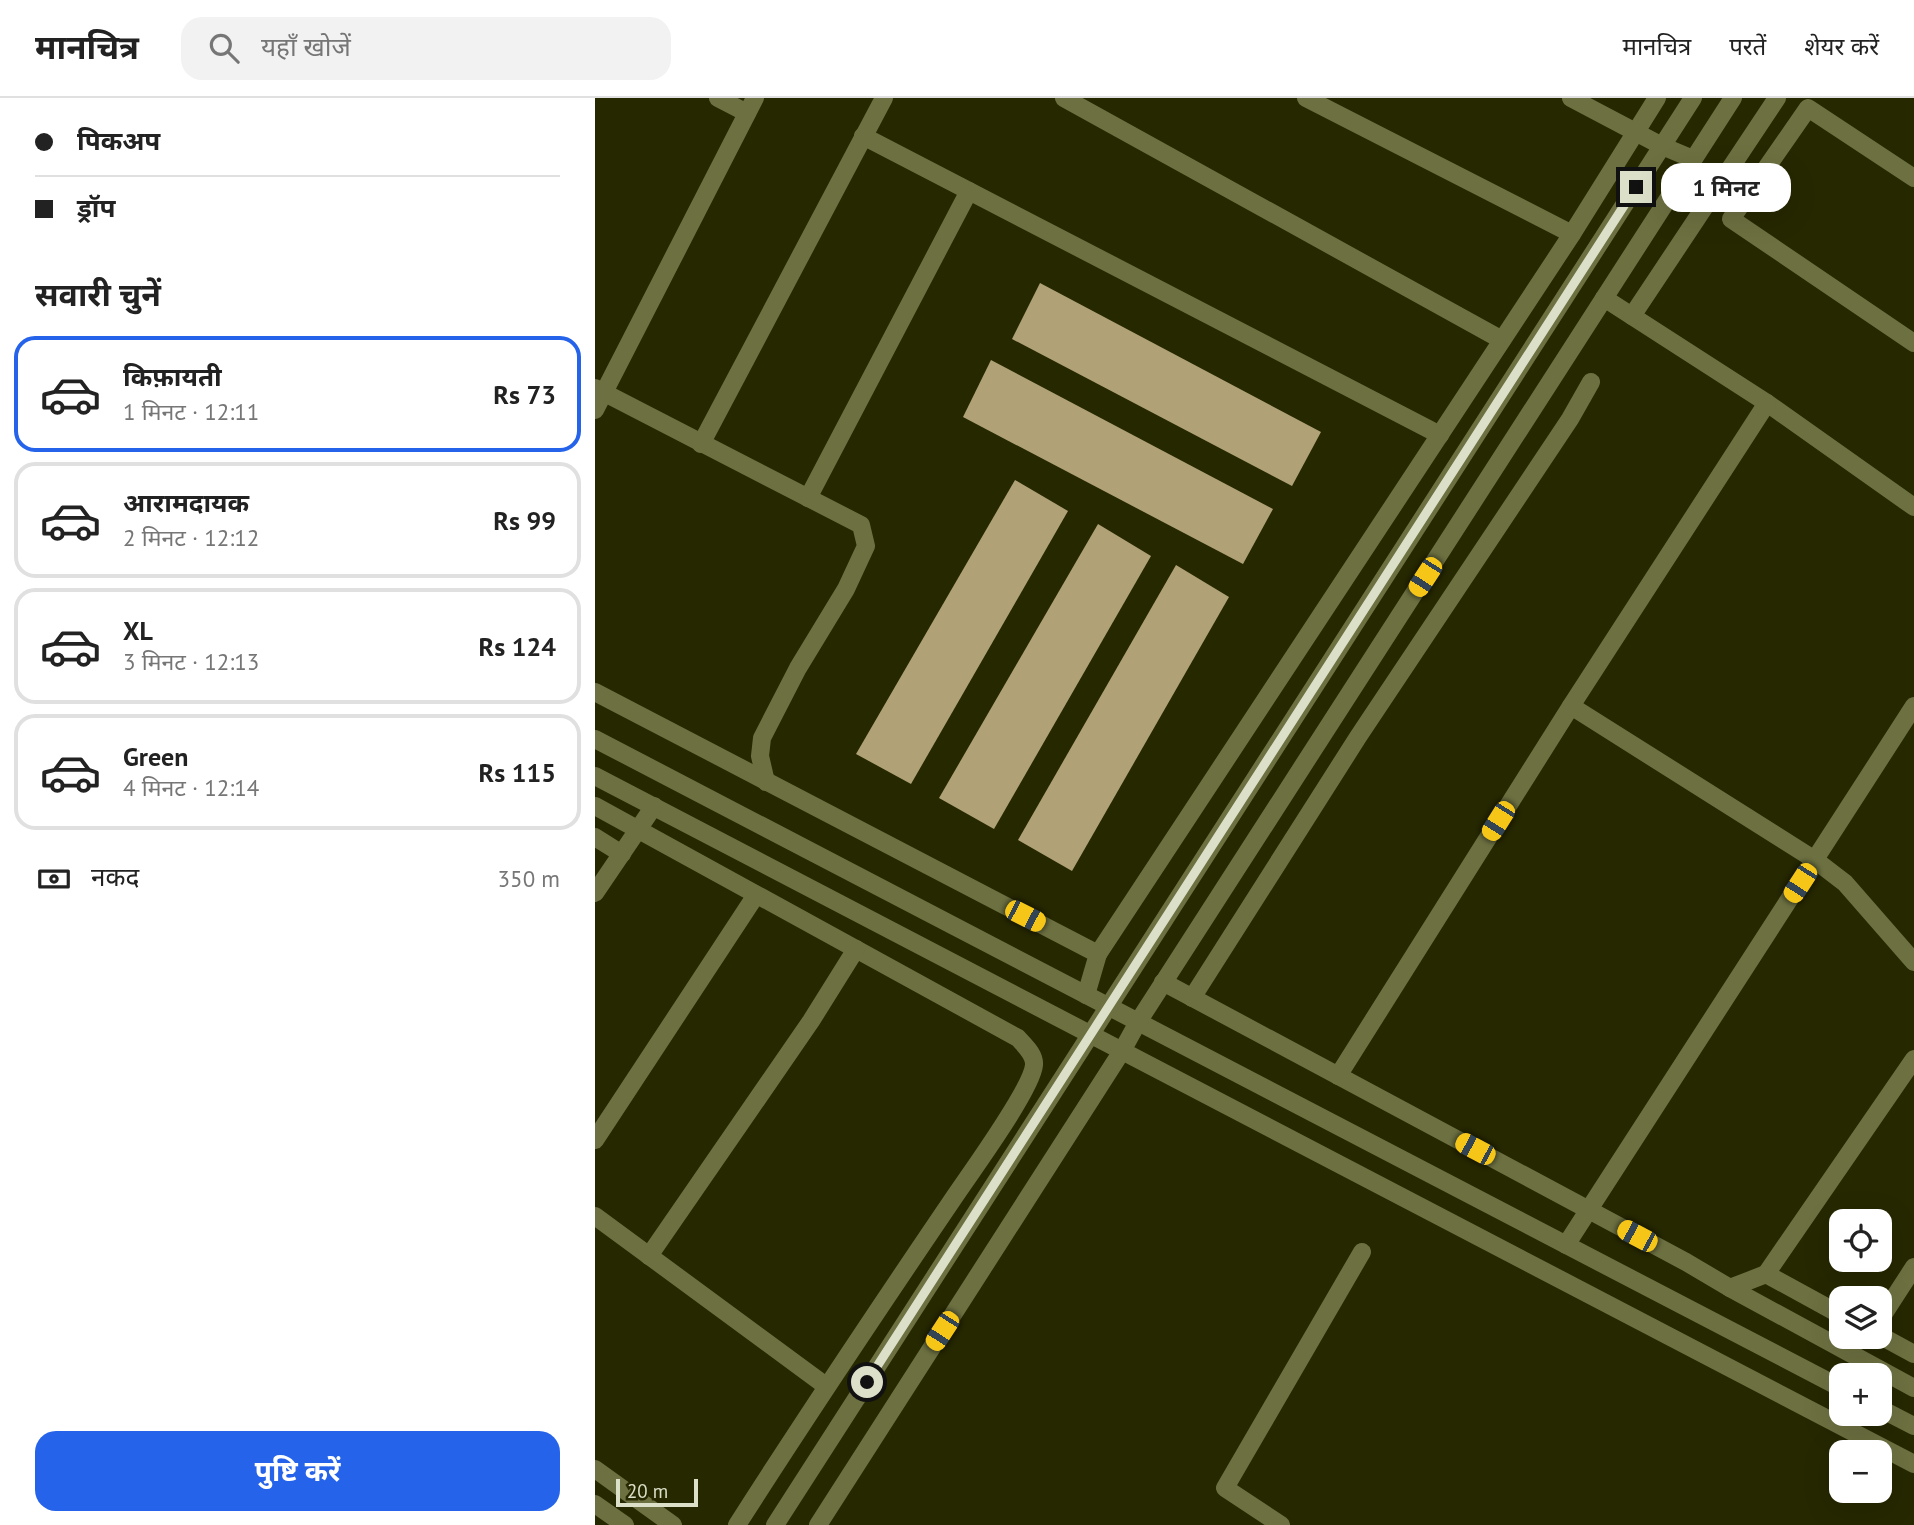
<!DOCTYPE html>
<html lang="hi">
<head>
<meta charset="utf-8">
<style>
  :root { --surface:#fff; --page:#f2f2f2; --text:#222; --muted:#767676; --line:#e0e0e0; --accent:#2563eb }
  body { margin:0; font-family:"PT Sans","Noto Sans Devanagari",sans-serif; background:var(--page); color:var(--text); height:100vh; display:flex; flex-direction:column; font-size:26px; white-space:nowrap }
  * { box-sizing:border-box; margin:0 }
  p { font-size:23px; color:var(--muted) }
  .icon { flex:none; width:38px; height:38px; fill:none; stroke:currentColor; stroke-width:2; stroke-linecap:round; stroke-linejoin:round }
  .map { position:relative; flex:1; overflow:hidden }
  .drawer { display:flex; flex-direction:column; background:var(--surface); width:595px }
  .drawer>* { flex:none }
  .hud { display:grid; align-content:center; height:154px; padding:0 35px; background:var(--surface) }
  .tools { position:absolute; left:1234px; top:1111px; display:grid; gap:14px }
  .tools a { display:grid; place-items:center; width:63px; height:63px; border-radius:14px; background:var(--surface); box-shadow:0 7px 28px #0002; font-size:35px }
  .scale { position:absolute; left:21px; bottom:18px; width:82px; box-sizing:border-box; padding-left:7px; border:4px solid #dde0c9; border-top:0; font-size:19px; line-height:24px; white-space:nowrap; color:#dde0c9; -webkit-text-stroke:5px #262800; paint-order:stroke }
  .end { position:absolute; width:32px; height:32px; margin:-16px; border:9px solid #dde0c9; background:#111; box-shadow:0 0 0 4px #111 }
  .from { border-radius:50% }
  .bubble { position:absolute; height:49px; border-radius:21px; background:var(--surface); box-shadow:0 7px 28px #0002; font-size:23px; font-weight:700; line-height:49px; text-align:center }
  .car { position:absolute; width:21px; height:42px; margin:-21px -10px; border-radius:9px; box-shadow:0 0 5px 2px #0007; background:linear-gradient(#f5c518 24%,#345 0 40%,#f5c518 0 76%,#345 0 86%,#f5c518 0) }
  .hud b { display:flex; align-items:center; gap:24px; height:66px; font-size:26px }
  .hud b+b { border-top:2px solid var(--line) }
  .hud i { width:18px; height:18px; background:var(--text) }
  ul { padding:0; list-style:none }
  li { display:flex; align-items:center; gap:21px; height:116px; margin:0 14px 10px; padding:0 21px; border:4px solid var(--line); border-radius:21px }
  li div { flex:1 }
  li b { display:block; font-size:26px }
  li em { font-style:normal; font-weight:700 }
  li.selected { border-color:var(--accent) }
  li>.icon { width:63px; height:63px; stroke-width:1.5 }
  h2 { padding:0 35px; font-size:32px; line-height:84px }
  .pay { display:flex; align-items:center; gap:18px; height:77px; padding:0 35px; font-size:26px }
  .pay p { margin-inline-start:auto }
  .primary-button { display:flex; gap:14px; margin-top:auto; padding:14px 35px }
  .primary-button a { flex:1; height:80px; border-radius:21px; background:var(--accent); color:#fff; font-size:28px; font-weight:700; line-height:80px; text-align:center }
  header { display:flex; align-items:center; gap:42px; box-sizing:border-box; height:98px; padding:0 35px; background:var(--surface); border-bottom:2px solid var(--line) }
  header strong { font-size:33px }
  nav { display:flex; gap:38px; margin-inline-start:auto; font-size:24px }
  .search { width:490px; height:63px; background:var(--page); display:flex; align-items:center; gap:18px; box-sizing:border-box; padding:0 24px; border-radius:21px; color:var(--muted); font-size:26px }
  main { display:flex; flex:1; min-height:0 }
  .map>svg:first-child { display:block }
  .building { fill:#b0a276 }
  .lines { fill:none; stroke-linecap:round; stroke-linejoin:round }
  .minor { stroke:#6d7141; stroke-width:18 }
  .route { stroke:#dde0c9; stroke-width:9 }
</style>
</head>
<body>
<header>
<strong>मानचित्र</strong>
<div class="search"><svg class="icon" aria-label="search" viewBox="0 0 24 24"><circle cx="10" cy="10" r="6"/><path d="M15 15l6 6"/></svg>यहाँ खोजें</div>
<nav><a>मानचित्र</a><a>परतें</a><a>शेयर करें</a></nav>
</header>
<main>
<section class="drawer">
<div class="hud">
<b><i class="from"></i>पिकअप</b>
<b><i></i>ड्रॉप</b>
</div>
<h2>सवारी चुनें</h2>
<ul>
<li class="selected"><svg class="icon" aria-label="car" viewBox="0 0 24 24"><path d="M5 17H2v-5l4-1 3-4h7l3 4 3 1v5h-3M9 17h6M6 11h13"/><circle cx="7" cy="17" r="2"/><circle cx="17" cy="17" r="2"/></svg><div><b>किफ़ायती</b><p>1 मिनट · 12:11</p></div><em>Rs 73</em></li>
<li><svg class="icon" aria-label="car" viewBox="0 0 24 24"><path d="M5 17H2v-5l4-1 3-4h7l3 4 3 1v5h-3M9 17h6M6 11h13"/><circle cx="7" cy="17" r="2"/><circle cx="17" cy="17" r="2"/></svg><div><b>आरामदायक</b><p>2 मिनट · 12:12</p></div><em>Rs 99</em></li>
<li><svg class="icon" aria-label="car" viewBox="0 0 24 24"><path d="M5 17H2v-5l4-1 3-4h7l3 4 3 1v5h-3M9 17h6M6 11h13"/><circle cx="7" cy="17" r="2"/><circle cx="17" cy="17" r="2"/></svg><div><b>XL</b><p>3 मिनट · 12:13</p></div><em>Rs 124</em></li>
<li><svg class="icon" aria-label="car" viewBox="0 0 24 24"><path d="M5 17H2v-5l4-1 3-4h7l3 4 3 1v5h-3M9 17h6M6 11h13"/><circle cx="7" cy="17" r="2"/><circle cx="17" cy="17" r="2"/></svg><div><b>Green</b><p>4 मिनट · 12:14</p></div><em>Rs 115</em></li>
</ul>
<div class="pay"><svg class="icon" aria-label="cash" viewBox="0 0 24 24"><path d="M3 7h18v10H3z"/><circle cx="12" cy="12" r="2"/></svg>नकद<p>350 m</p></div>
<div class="primary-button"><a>पुष्टि करें</a></div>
</section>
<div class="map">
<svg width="1319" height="1427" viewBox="0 0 1319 1427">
  <rect width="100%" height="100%" fill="#262800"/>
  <!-- building -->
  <g class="building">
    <polygon points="445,185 726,334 697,388 417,241"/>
    <polygon points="396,262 678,411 648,466 368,319"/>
    <polygon points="420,382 473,413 316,686 261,656"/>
    <polygon points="503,426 556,458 399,731 344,700"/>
    <polygon points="581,467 634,499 477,773 423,742"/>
  </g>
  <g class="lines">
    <!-- minor -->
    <g class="minor">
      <polyline points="123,0 152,15"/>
      <polyline points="469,0 907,242"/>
      <polyline points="976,0 1067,48 1098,61"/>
      <polyline points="268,38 845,337"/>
      <polyline points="1319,80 1213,10 1136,121 1319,245"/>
      <polyline points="977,136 1062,0"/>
      <polyline points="1009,200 1172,305 1319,409"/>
      <polyline points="1037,218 1182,0"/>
      <polyline points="0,290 266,427 271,448 251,491 203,570 167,640 165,658 171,684"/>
      <polyline points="0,312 160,0"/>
      <polyline points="106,346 289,0"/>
      <polyline points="213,400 374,93"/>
      <polyline points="0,594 503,856 491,897"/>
      <polyline points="976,608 1220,762 1250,785 1319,864"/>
      <polyline points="0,641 1246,1290"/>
      <polyline points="0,678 1319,1366"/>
      <path d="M 0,708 L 423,940 C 429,947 440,956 439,967 C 437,991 376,1074 360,1098 C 286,1207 213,1316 142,1427"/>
      <polyline points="0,739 27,756"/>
      <polyline points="0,795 59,708"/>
      <polyline points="503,856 977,136 711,0"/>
      <polyline points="568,884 1091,1164 1135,1190 1171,1176 1319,961"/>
      <polyline points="597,900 763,639 975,321 996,284"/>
      <polyline points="743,978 976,608 1172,305"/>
      <polyline points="0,1042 161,797"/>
      <polyline points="0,1118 231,1288"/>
      <polyline points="971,1147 1319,608"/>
      <polyline points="54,1158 216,923 261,851"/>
      <polyline points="1171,1176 1246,1217"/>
      <polyline points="1135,1190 1319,1290"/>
      <polyline points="1284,1223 1319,1169"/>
      <polyline points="1284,1237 1319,1256"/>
      <polyline points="1284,1310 1319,1328"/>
      <polyline points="0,1371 78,1427"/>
      <polyline points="0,1406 30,1427"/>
      <polyline points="180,1427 1098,0"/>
      <polyline points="223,1427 527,953 543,924 1138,0"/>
      <polyline points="686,1427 630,1390 767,1154"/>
    </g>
  </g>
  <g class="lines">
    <!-- route -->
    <polyline class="route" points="272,1284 1041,89"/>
  </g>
</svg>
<div class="tools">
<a><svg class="icon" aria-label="locate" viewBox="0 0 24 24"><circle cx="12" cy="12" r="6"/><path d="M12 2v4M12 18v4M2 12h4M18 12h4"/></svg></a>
<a><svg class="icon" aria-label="layers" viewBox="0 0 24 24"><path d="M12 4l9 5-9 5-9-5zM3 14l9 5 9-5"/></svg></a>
<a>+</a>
<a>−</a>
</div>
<div class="scale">20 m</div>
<i class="end from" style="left:272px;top:1284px"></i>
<i class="end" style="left:1041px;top:89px"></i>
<div class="bubble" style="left:1066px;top:65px;width:130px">1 मिनट</div>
<i class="car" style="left:830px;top:479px;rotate:213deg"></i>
<i class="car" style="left:903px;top:723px;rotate:212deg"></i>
<i class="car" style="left:1205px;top:785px;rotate:213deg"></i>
<i class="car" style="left:430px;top:818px;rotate:117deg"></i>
<i class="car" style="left:880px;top:1051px;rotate:298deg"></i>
<i class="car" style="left:1042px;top:1138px;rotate:298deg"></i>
<i class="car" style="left:347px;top:1233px;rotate:213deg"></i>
</div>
</main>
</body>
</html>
